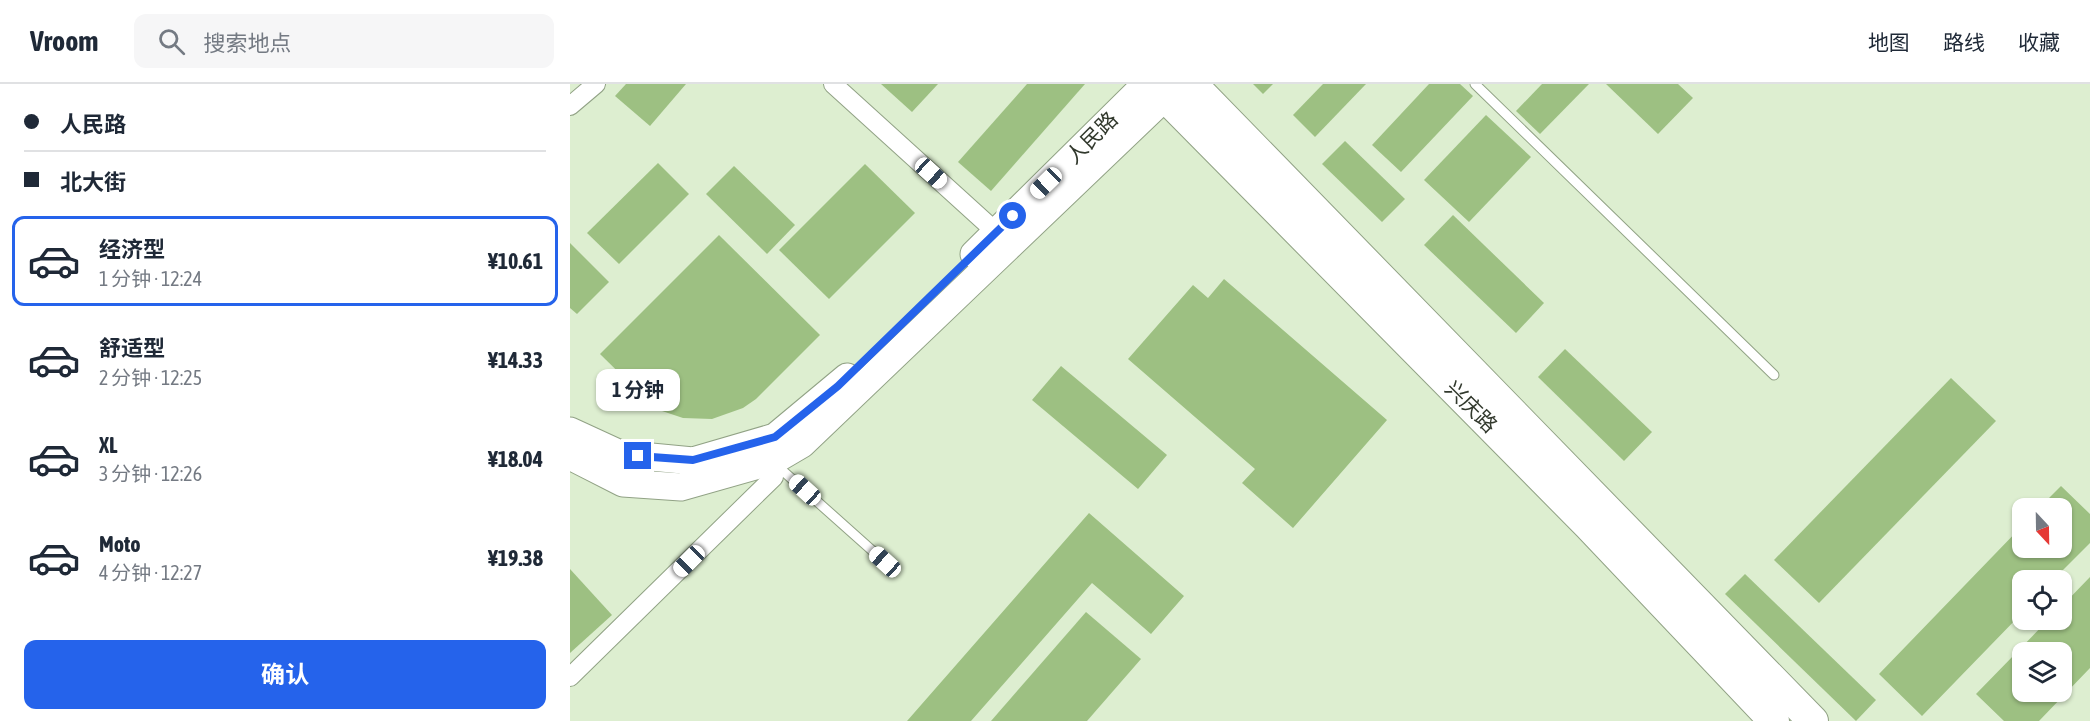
<!DOCTYPE html>
<html lang="zh">
<head>
<meta charset="utf-8">
<style>
  :root { --surface:#fff; --page:#f6f6f7; --text:#1f2937; --muted:#747a83; --line:#e0e1e3; --accent:#2563eb }
  body { margin:0; font-family:"Asap Condensed","Noto Sans SC",sans-serif; background:var(--page); color:var(--text); height:100vh; display:flex; flex-direction:column; font-size:22px; white-space:nowrap }
  * { box-sizing:border-box; margin:0 }
  p { font-size:20px; color:var(--muted) }
  .icon { flex:none; width:33px; height:33px; fill:none; stroke:currentColor; stroke-width:2; stroke-linecap:round; stroke-linejoin:round }
  .map { position:relative; flex:1; overflow:hidden }
  .sheet { display:flex; flex-direction:column; background:var(--surface); width:570px }
  .sheet>* { flex:none }
  .banner { display:grid; align-content:center; height:132px; padding:0 24px; background:var(--surface) }
  .needle { width:39px; rotate:158deg }
  .buttons { position:absolute; left:1442px; top:414px; display:grid; gap:12px }
  .buttons a { display:grid; place-items:center; width:60px; height:60px; border-radius:12px; background:var(--surface); box-shadow:0 2px 4px #0004; font-size:30px }
  .end { position:absolute; width:27px; height:27px; margin:-14px; border:8px solid #2563eb; background:#fff; box-shadow:0 0 0 3px #fff }
  .from { border-radius:50% }
  .bubble { position:absolute; height:42px; border-radius:12px; background:var(--surface); box-shadow:0 2px 4px #0004; font-size:20px; font-weight:700; line-height:42px; text-align:center }
  .car { position:absolute; width:18px; height:36px; margin:-18px -9px; border-radius:8px; box-shadow:0 0 4px 2px #0007; background:linear-gradient(#fff 24%,#345 0 40%,#fff 0 76%,#345 0 86%,#fff 0) }
  .banner b { display:flex; align-items:center; gap:21px; height:57px; font-size:22px }
  .banner b+b { border-top:2px solid var(--line) }
  .banner i { width:15px; height:15px; background:var(--text) }
  ul { padding:0; list-style:none }
  li { display:flex; align-items:center; gap:18px; height:90px; margin:0 12px 9px; padding:0 12px; border:3px solid transparent; border-radius:12px }
  li div { flex:1 }
  li b { display:block; font-size:22px }
  li em { font-style:normal; font-weight:700 }
  li.selected { border-color:var(--accent) }
  li>.icon { width:54px; height:54px; stroke-width:1.5 }
  .primary-button { display:flex; gap:12px; margin-top:auto; padding:12px 24px }
  .primary-button a { flex:1; height:69px; border-radius:12px; background:var(--accent); color:#fff; font-size:24px; font-weight:700; line-height:69px; text-align:center }
  header { display:flex; align-items:center; gap:36px; box-sizing:border-box; height:84px; padding:0 30px; background:var(--surface); border-bottom:2px solid var(--line) }
  header strong { font-size:28px }
  nav { display:flex; gap:33px; margin-inline-start:auto; font-size:21px }
  .search { width:420px; height:54px; background:var(--page); display:flex; align-items:center; gap:15px; box-sizing:border-box; padding:0 21px; border-radius:12px; color:var(--muted); font-size:22px }
  main { display:flex; flex:1; min-height:0 }
  .map>svg:first-child { display:block }
  .building { fill:#9dc082; fill-rule:evenodd }
  .lines { fill:none; stroke-linecap:round; stroke-linejoin:round }
  .service-casing { stroke:#91a285; stroke-width:11 }
  .minor-casing { stroke:#91a285; stroke-width:20 }
  .secondary-casing { stroke:#91a285; stroke-width:29 }
  .primary-casing { stroke:#91a285; stroke-width:32 }
  .service { stroke:#fff; stroke-width:9 }
  .minor { stroke:#fff; stroke-width:18 }
  .secondary { stroke:#fff; stroke-width:27 }
  .primary { stroke:#fff; stroke-width:30 }
  .route { stroke:#2563eb; stroke-width:8 }
  .labels { text-anchor:middle; stroke-width:4.5; stroke-linejoin:round; paint-order:stroke }
  .street-label { font-size:21px; fill:#32392d; stroke:#fff }
</style>
</head>
<body>
<header>
<strong>Vroom</strong>
<div class="search"><svg class="icon" aria-label="search" viewBox="0 0 24 24"><circle cx="10" cy="10" r="6"/><path d="M15 15l6 6"/></svg>搜索地点</div>
<nav><a>地图</a><a>路线</a><a>收藏</a></nav>
</header>
<main>
<section class="sheet">
<div class="banner">
<b><i class="from"></i>人民路</b>
<b><i></i>北大街</b>
</div>
<ul>
<li class="selected"><svg class="icon" aria-label="car" viewBox="0 0 24 24"><path d="M5 17H2v-5l4-1 3-4h7l3 4 3 1v5h-3M9 17h6M6 11h13"/><circle cx="7" cy="17" r="2"/><circle cx="17" cy="17" r="2"/></svg><div><b>经济型</b><p>1 分钟 · 12:24</p></div><em>¥10.61</em></li>
<li><svg class="icon" aria-label="car" viewBox="0 0 24 24"><path d="M5 17H2v-5l4-1 3-4h7l3 4 3 1v5h-3M9 17h6M6 11h13"/><circle cx="7" cy="17" r="2"/><circle cx="17" cy="17" r="2"/></svg><div><b>舒适型</b><p>2 分钟 · 12:25</p></div><em>¥14.33</em></li>
<li><svg class="icon" aria-label="car" viewBox="0 0 24 24"><path d="M5 17H2v-5l4-1 3-4h7l3 4 3 1v5h-3M9 17h6M6 11h13"/><circle cx="7" cy="17" r="2"/><circle cx="17" cy="17" r="2"/></svg><div><b>XL</b><p>3 分钟 · 12:26</p></div><em>¥18.04</em></li>
<li><svg class="icon" aria-label="car" viewBox="0 0 24 24"><path d="M5 17H2v-5l4-1 3-4h7l3 4 3 1v5h-3M9 17h6M6 11h13"/><circle cx="7" cy="17" r="2"/><circle cx="17" cy="17" r="2"/></svg><div><b>Moto</b><p>4 分钟 · 12:27</p></div><em>¥19.38</em></li>
</ul>
<div class="primary-button"><a>确认</a></div>
</section>
<div class="map">
<svg width="1520" height="637" viewBox="0 0 1520 637">
  <rect width="100%" height="100%" fill="#ddeed0"/>
  <!-- building -->
  <g class="building">
    <polygon points="56,0 116,0 80,42 45,12"/>
    <polygon points="311,0 368,0 342,28"/>
    <polygon points="457,0 515,0 421,107 388,78"/>
    <polygon points="683,0 703,0 693,10"/>
    <polygon points="753,0 796,0 745,53 723,31"/>
    <polygon points="859,0 890,0 903,12 831,88 802,61"/>
    <polygon points="972,0 1019,0 970,50 946,27"/>
    <polygon points="1036,0 1108,0 1123,14 1088,50"/>
    <polygon points="916,31 961,73 899,138 854,96"/>
    <polygon points="775,57 835,115 812,138 752,80"/>
    <polygon points="88,79 119,110 49,180 17,149"/>
    <polygon points="295,80 345,129 259,215 209,166"/>
    <polygon points="164,82 225,141 197,170 136,110"/>
    <polygon points="883,131 974,219 946,249 854,161"/>
    <polygon points="149,151 250,251 186,315 173,324 142,335 113,334 86,325 30,270"/>
    <polygon points="0,159 39,198 7,230 0,224"/>
    <polygon points="654,195 817,336 723,444 672,399 685,385 558,275 623,201 638,214"/>
    <polygon points="995,265 1082,348 1054,377 968,293"/>
    <polygon points="491,282 597,371 568,405 462,316"/>
    <polygon points="1381,294 1426,337 1249,519 1204,476"/>
    <polygon points="1491,402 1520,430 1520,459 1483,496 1452,496 1452,529 1352,632 1309,590 1452,442 1452,464 1491,464 1491,424 1469,424"/>
    <polygon points="519,429 614,512 581,550 522,499 401,637 337,637"/>
    <polygon points="0,485 42,531 0,569"/>
    <polygon points="1175,490 1306,616 1286,637 1155,510"/>
    <path d="M 1520,493 L 1520,584 L 1469,637 L 1434,637 L 1406,610 L 1478,536 L 1491,536 L 1491,523 ZM 1452,568 L 1491,568 L 1491,608 L 1452,608 Z"/>
    <polygon points="516,528 571,575 517,637 421,637"/>
  </g>
  <g class="lines">
    <defs>
      <g id="service">
        <polyline points="905,0 1204,291"/>
        <polyline points="204,379 315,478"/>
      </g>
      <g id="minor">
        <polyline points="263,0 426,148"/>
        <polyline points="0,22 26,0"/>
        <polyline points="0,593 204,393 203,369"/>
      </g>
      <g id="secondary">
        <polyline points="404,170 576,0"/>
        <polyline points="0,347 50,370 123,377 205,353 277,293"/>
        <polyline points="0,372 53,399 111,403 203,377 232,360 595,13 605,0"/>
      </g>
      <g id="primary">
        <polyline points="622,0 1243,637"/>
        <polyline points="595,13 1018,441 1204,637"/>
      </g>
    </defs>
    <!-- service casing -->
    <use href="#service" class="service-casing"/>
    <!-- minor casing -->
    <use href="#minor" class="minor-casing"/>
    <!-- secondary casing -->
    <use href="#secondary" class="secondary-casing"/>
    <!-- primary casing -->
    <use href="#primary" class="primary-casing"/>
    <!-- service -->
    <use href="#service" class="service"/>
    <!-- minor -->
    <use href="#minor" class="minor"/>
    <!-- secondary -->
    <use href="#secondary" class="secondary"/>
    <!-- primary -->
    <use href="#primary" class="primary"/>
  </g>
  <g class="lines">
    <!-- route -->
    <polyline class="route" points="68,372 123,376 205,353 268,302 443,132"/>
  </g>
  <g class="labels">
    <!-- street labels -->
    <g class="street-label">
      <text transform="translate(522 54) rotate(-45)" y="7">人民路</text>
      <text transform="translate(901 323) rotate(45)" y="7">兴庆路</text>
    </g>
  </g>
</svg>
<div class="buttons">
<a><svg class="needle" viewBox="-14 -14 28 28"><path d="M0-13l5 13h-10z" fill="#e53935"/><path d="M0 13l5-13h-10z" fill="#747a83"/></svg></a>
<a><svg class="icon" aria-label="locate" viewBox="0 0 24 24"><circle cx="12" cy="12" r="6"/><path d="M12 2v4M12 18v4M2 12h4M18 12h4"/></svg></a>
<a><svg class="icon" aria-label="layers" viewBox="0 0 24 24"><path d="M12 4l9 5-9 5-9-5zM3 14l9 5 9-5"/></svg></a>
</div>
<i class="end from" style="left:443px;top:132px"></i>
<i class="end" style="left:68px;top:372px"></i>
<div class="bubble" style="left:26px;top:285px;width:84px">1 分钟</div>
<i class="car" style="left:361px;top:89px;rotate:132deg"></i>
<i class="car" style="left:476px;top:99px;rotate:226deg"></i>
<i class="car" style="left:235px;top:406px;rotate:312deg"></i>
<i class="car" style="left:119px;top:477px;rotate:225deg"></i>
<i class="car" style="left:315px;top:478px;rotate:312deg"></i>
</div>
</main>
</body>
</html>
